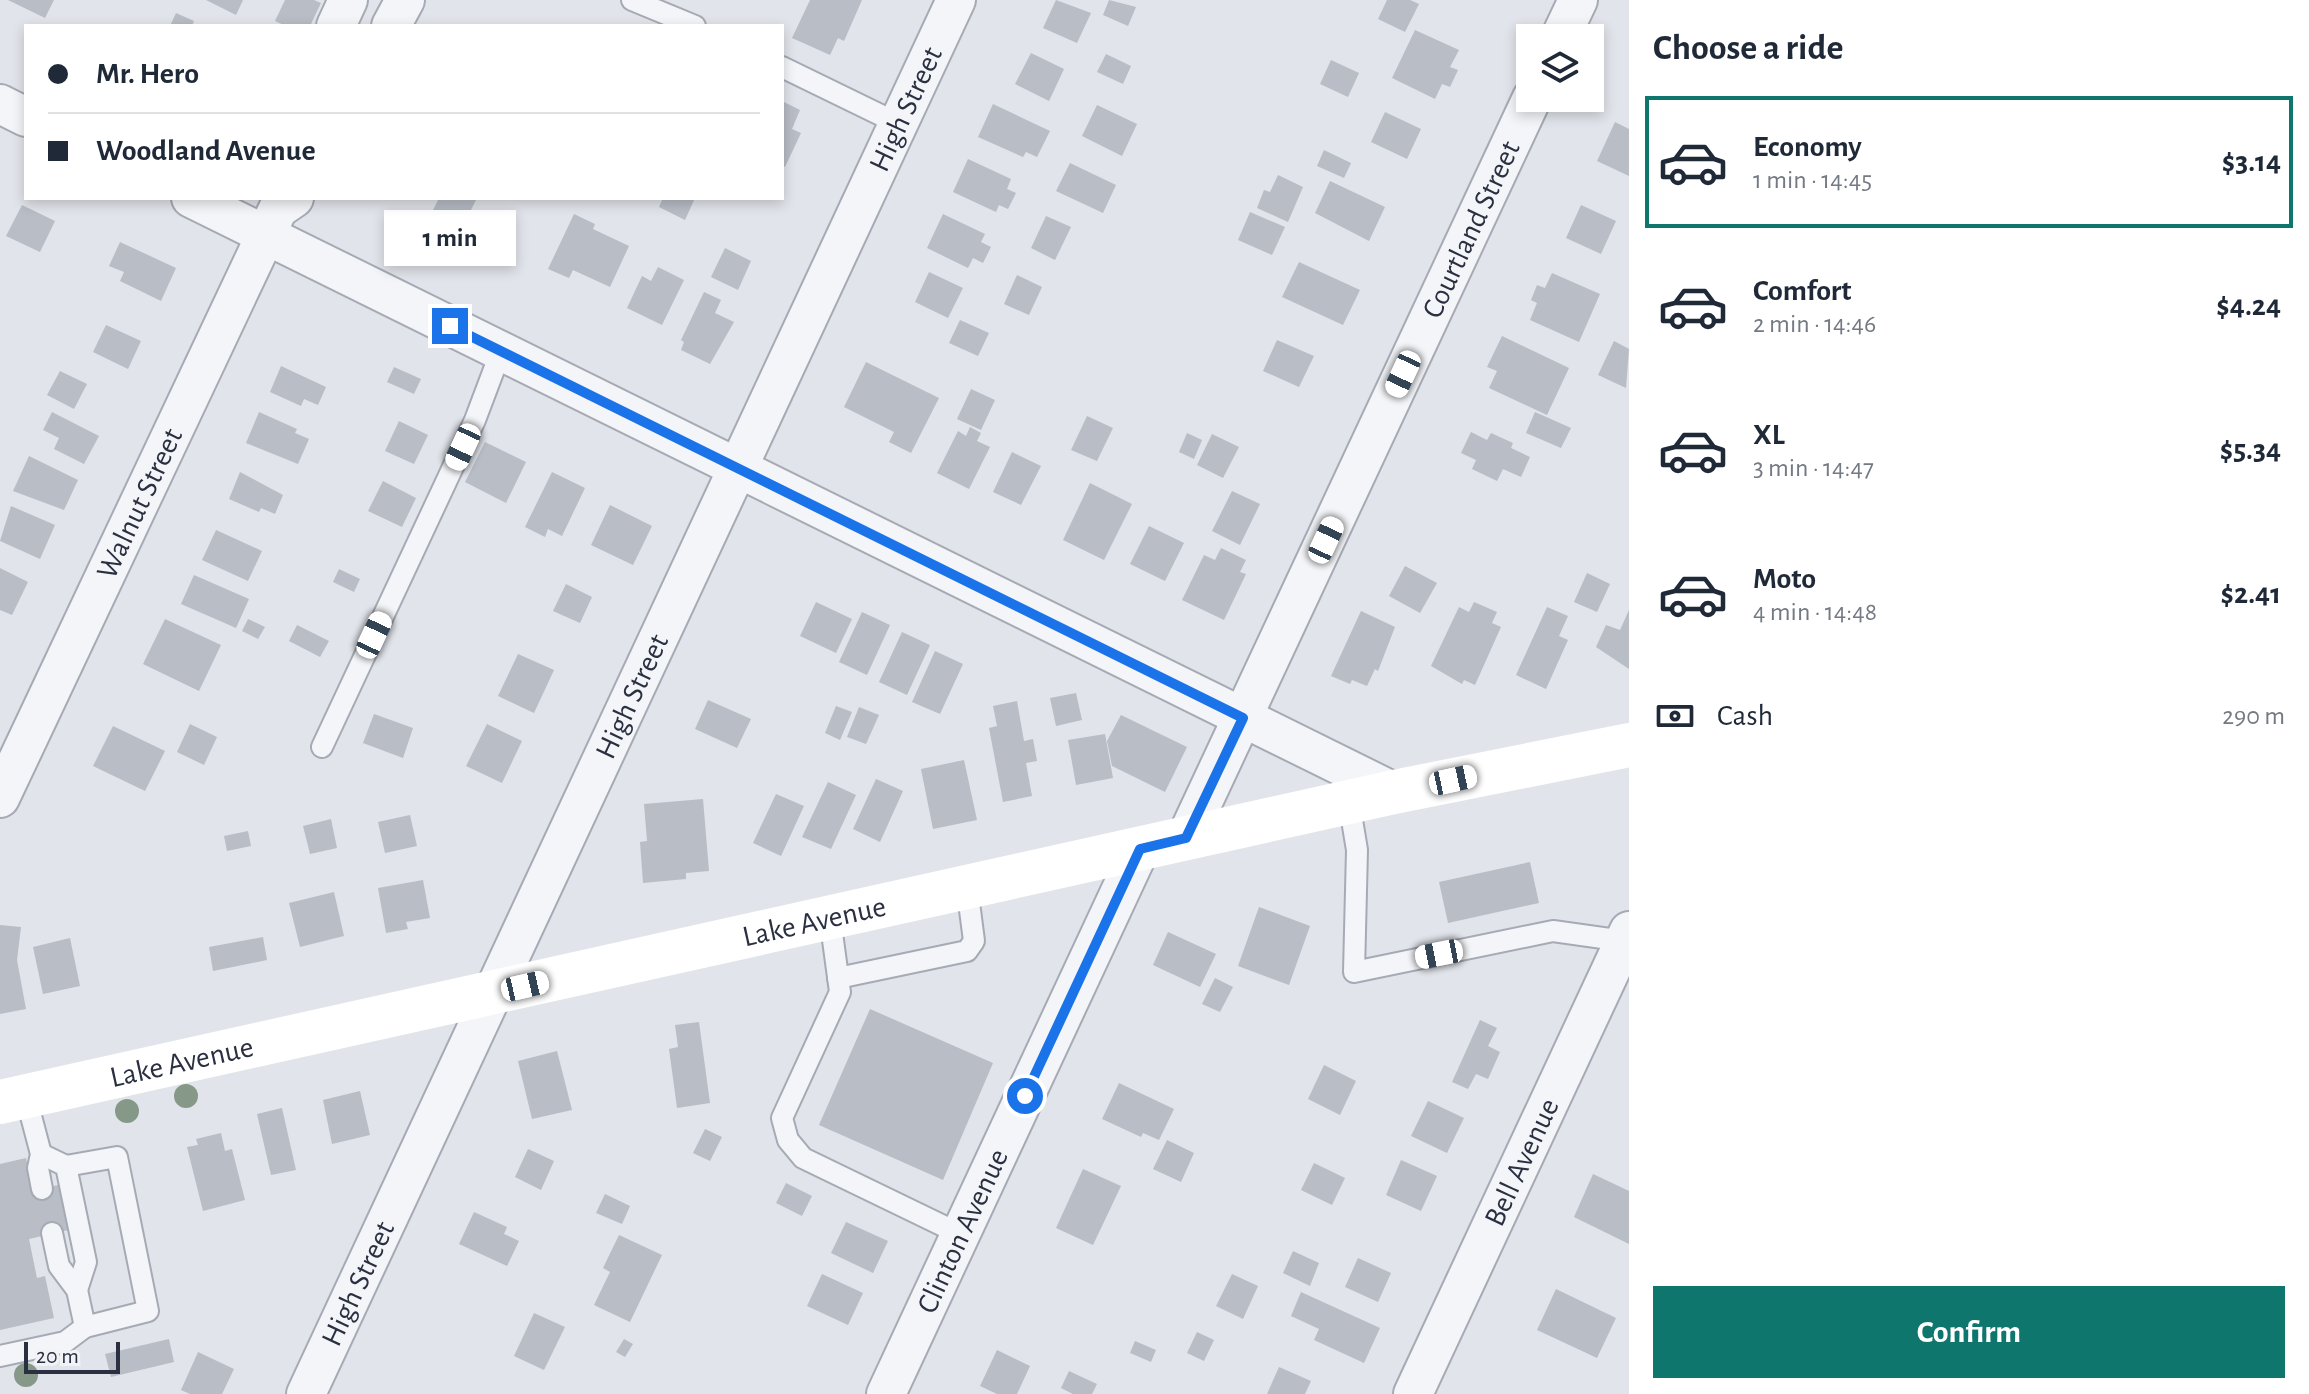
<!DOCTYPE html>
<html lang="en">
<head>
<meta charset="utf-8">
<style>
  :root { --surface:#fff; --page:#f6f6f7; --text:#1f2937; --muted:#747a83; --line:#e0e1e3; --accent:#0f766e }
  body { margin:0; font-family:"Alegreya Sans",sans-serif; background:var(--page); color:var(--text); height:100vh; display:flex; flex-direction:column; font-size:30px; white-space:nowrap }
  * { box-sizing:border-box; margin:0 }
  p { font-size:26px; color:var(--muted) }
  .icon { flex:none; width:44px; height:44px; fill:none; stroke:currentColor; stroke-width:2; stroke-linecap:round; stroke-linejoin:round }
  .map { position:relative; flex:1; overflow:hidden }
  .sheet { display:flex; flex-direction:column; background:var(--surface); width:680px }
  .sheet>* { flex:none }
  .banner { position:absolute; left:24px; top:24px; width:760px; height:176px; border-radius:0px; box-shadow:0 4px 12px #0003; display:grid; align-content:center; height:176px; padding:0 24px; background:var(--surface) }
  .controls { position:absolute; left:1516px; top:24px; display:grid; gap:16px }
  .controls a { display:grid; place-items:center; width:88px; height:88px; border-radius:0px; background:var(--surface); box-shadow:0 4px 12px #0003; font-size:40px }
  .scale { position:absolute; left:24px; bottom:20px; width:96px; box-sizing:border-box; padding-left:8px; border:4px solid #2a3041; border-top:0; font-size:22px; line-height:28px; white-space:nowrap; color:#2a3041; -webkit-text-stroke:6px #f1f3f7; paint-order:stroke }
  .end { position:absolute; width:36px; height:36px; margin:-18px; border:10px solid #1a73e8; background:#fff; box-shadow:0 0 0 4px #fff }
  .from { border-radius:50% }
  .bubble { position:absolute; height:56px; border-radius:0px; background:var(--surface); box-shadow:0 4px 12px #0003; font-size:26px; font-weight:700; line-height:56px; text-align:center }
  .car { position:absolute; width:24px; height:48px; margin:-24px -12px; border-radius:10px; box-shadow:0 0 6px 2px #0007; background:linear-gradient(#fff 24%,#345 0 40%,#fff 0 76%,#345 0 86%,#fff 0) }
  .banner b { display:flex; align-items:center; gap:28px; height:76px; font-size:30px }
  .banner b+b { border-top:2px solid var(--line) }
  .banner i { width:20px; height:20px; background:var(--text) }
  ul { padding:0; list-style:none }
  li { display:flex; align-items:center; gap:24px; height:132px; margin:0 16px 12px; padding:0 8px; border:4px solid transparent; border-radius:0px }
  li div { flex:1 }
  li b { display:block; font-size:30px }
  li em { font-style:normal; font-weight:700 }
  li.selected { border-color:var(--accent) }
  li>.icon { width:72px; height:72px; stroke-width:1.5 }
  h2 { padding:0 24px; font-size:36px; line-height:96px }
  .pay { display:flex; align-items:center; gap:20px; height:88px; padding:0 24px; font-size:30px }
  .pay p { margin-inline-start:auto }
  .action { display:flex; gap:16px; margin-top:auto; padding:16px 24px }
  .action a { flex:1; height:92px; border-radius:0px; background:var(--accent); color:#fff; font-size:32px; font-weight:700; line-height:92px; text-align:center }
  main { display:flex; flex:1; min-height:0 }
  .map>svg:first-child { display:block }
  .building { fill:#b8bdc6 }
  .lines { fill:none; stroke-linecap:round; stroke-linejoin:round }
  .lane-casing { stroke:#a6aab4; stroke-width:24 }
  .street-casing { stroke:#a6aab4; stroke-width:42 }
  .lane { stroke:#f4f5f8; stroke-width:20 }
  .street { stroke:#f4f5f8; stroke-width:38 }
  .secondary { stroke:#fff; stroke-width:44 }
  .tree { fill:#869988 }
  .route { stroke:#1a73e8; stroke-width:10 }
  .labels { text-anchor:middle; stroke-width:6; stroke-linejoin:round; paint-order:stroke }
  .street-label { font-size:30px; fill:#2a3041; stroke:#f1f3f7 }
</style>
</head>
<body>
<main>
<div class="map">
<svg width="1629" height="1394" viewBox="0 0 1629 1394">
  <rect width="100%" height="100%" fill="#e1e4ea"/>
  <!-- building -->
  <g class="building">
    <polygon points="8,0 54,0 45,18"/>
    <polygon points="206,0 243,0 236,15"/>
    <polygon points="285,0 314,0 321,3 310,26 286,26 275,21"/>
    <polygon points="810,0 862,0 844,41 838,38 830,55 792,38"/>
    <polygon points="1056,0 1091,13 1077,43 1043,28"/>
    <polygon points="1109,0 1136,7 1128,26 1103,15"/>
    <polygon points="1387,0 1410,0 1419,4 1405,32 1378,19"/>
    <polygon points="176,13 194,21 192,26 170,26"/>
    <polygon points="1415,30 1459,50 1450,67 1458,70 1450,87 1442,84 1435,99 1392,78"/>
    <polygon points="1031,53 1064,69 1049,101 1015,84"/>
    <polygon points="1106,54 1131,66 1123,84 1097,72"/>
    <polygon points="1331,60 1359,73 1348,97 1320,84"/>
    <polygon points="782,101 800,110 792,129 801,133 785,167 782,165"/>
    <polygon points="993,104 1050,131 1037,157 1026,152 1023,157 978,137"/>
    <polygon points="1097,105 1137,124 1122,156 1082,136"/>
    <polygon points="1385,112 1421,129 1407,159 1371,142"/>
    <polygon points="1615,122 1629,129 1629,176 1597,161"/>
    <polygon points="1324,150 1351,163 1344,178 1317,166"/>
    <polygon points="968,159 1011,179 1007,189 1016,193 1008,209 999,205 996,212 953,192"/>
    <polygon points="1070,163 1116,185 1103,213 1056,191"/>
    <polygon points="1278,175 1303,187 1288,222 1257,208 1264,190 1270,192"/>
    <polygon points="1330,181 1385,207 1369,241 1315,213"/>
    <polygon points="439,198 477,198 461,230 430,216"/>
    <polygon points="663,198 695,198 685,220 659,207"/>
    <polygon points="22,205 55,221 40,252 6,236"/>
    <polygon points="1581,205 1616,221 1601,254 1566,238"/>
    <polygon points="1250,212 1285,227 1272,255 1238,240"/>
    <polygon points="574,214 595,224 593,229 629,246 610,287 573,270 569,278 548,269"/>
    <polygon points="943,214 985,234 981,242 991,247 983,263 973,258 968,268 927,248"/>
    <polygon points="1046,216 1071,227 1055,260 1031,248"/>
    <polygon points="120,242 176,268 161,301 120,281 124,272 109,266"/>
    <polygon points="725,248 751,261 738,290 711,277"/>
    <polygon points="1299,262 1360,290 1343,325 1282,297"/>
    <polygon points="658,267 684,280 662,325 627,308 642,276 651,281"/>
    <polygon points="929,272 963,288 948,318 915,302"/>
    <polygon points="1552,273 1600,294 1579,342 1530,320 1537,303 1531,300 1537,285 1545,288"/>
    <polygon points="1017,275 1042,287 1029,315 1004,304"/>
    <polygon points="704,292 721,300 715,313 734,322 710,364 681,350 684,342 681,340"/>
    <polygon points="960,320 989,333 978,356 949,343"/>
    <polygon points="106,325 141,341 128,369 93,352"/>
    <polygon points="1502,336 1569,368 1547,415 1489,388 1497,371 1487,367"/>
    <polygon points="1277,340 1314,356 1299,387 1263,371"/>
    <polygon points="1614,341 1629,349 1626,388 1598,375"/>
    <polygon points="866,362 939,398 911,453 889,442 894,432 844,407"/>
    <polygon points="281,366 326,387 318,405 304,399 301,406 270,392"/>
    <polygon points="394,367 421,379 414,394 387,382"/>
    <polygon points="60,371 87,384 74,409 47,395"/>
    <polygon points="971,389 995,400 981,430 957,419"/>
    <polygon points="52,412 99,436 84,464 54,449 59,438 43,430"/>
    <polygon points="259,412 297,429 295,433 309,439 298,464 246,443"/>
    <polygon points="1535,412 1571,428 1561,448 1526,433"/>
    <polygon points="1087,416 1113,428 1097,461 1071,450"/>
    <polygon points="399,421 428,435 414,464 385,451"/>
    <polygon points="970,427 981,433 977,441 990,447 969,489 937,473 958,431 966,436"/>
    <polygon points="1471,432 1487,440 1491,433 1513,443 1511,448 1530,457 1521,477 1503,469 1497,481 1472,469 1476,460 1461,453"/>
    <polygon points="1187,433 1202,440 1194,459 1179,452"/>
    <polygon points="1212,434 1239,447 1223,478 1197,465"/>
    <polygon points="485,442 526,462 506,503 465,482"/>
    <polygon points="1012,452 1041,466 1021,505 993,492"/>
    <polygon points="29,456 78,480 64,510 13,491"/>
    <polygon points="240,472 283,495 275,514 261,508 259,512 229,499"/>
    <polygon points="552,472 585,488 562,536 548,529 545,537 525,527"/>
    <polygon points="383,481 416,498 402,527 368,511"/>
    <polygon points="1090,483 1132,504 1104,560 1063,540"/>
    <polygon points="1232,491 1260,504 1240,545 1212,531"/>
    <polygon points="610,505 652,526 633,565 591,545"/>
    <polygon points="11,506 55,525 40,559 0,541"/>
    <polygon points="1149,526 1184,543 1165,581 1130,564"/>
    <polygon points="216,530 262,551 248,581 202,560"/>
    <polygon points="1221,548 1246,560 1240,572 1246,574 1224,620 1182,600 1204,555 1215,560"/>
    <polygon points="1405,566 1437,583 1420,613 1389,596"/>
    <polygon points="0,568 28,582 12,615 0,610"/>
    <polygon points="339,569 360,579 354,592 333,582"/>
    <polygon points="1587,573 1610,584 1597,612 1574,602"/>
    <polygon points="194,575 249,599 236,628 181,604"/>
    <polygon points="566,584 592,597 580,623 553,611"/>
    <polygon points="816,602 852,619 836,653 800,636"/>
    <polygon points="1474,602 1497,612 1492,623 1501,627 1475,685 1464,680 1462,684 1431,666 1459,607 1469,612"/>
    <polygon points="1547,607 1568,616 1559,636 1568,640 1546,689 1516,675"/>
    <polygon points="1629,610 1629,669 1596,647 1606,625 1620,630"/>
    <polygon points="1361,611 1395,627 1378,671 1375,669 1367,686 1352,680 1350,684 1331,676"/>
    <polygon points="862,612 890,625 867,675 839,662"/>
    <polygon points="165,619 221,645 199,691 143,664"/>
    <polygon points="248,619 265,627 258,639 242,631"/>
    <polygon points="297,625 329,641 320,657 289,641"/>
    <polygon points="902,632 930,645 907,695 879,682"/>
    <polygon points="935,651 963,664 940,714 912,702"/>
    <polygon points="518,654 554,670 534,713 498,696"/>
    <polygon points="1076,693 1082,720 1056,726 1050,698"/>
    <polygon points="708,700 751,719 737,748 695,729"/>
    <polygon points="1017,701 1024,741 1033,739 1037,761 1026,763 1032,796 1003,802 989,728 997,726 993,706"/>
    <polygon points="836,706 852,712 840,740 825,733"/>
    <polygon points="859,707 879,715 866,744 847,737"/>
    <polygon points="374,714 413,728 403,758 363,743"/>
    <polygon points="1121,715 1187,747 1165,792 1112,766 1107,741"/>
    <polygon points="190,724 217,737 204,765 177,752"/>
    <polygon points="487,724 522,741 502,783 466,766"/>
    <polygon points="113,726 165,751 145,791 93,766"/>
    <polygon points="1105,734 1113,778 1076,785 1068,740"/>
    <polygon points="964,760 977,820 933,829 921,769"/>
    <polygon points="876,779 903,791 880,842 853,829"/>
    <polygon points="828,782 856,795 831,849 802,837"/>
    <polygon points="776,794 804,806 781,856 753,843"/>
    <polygon points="703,799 709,871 686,873 686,879 643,883 640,842 647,841 644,804"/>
    <polygon points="410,815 417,846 385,853 378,822"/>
    <polygon points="331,819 337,848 310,854 303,826"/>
    <polygon points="248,831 251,846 227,851 224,836"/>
    <polygon points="1530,862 1539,903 1448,923 1439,882"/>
    <polygon points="423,880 430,918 406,922 408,929 386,933 378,888"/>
    <polygon points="334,892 344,936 300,947 289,903"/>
    <polygon points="1259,907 1310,926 1289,985 1238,966"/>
    <polygon points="0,925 21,927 17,960 26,1009 0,1014"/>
    <polygon points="1168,932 1216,954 1200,987 1153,965"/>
    <polygon points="263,937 267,960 213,971 209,947"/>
    <polygon points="70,938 80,986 43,994 33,947"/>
    <polygon points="1215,978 1233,987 1220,1012 1202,1004"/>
    <polygon points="870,1009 993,1063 943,1180 819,1125"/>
    <polygon points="1480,1020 1497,1028 1488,1046 1500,1052 1488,1079 1476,1074 1468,1089 1452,1082"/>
    <polygon points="699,1022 710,1103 677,1108 669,1049 678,1047 675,1025"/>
    <polygon points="557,1051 572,1110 532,1119 518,1061"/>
    <polygon points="1324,1065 1356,1081 1340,1115 1308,1099"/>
    <polygon points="1119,1083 1174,1109 1159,1140 1143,1133 1141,1137 1102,1119"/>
    <polygon points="360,1091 370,1135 332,1144 323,1100"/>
    <polygon points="1428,1101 1464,1118 1447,1153 1411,1136"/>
    <polygon points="282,1108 296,1170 271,1175 257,1114"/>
    <polygon points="705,1129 722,1137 710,1161 693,1153"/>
    <polygon points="221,1133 225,1151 232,1149 245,1200 203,1211 187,1147 198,1145 196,1139"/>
    <polygon points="1167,1140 1194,1153 1181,1182 1153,1169"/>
    <polygon points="528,1149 554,1161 541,1190 515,1177"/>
    <polygon points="26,1158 33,1191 62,1184 73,1229 29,1239 37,1278 45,1276 54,1318 0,1330 0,1164"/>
    <polygon points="1401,1160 1437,1176 1421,1211 1386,1195"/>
    <polygon points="1314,1163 1345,1178 1332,1205 1301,1190"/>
    <polygon points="1083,1169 1121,1186 1093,1245 1056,1228"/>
    <polygon points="1593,1174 1629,1191 1629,1244 1574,1217"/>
    <polygon points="786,1183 812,1196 802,1216 776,1203"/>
    <polygon points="605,1194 630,1206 622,1224 596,1213"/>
    <polygon points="474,1212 507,1227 504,1234 519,1241 507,1266 459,1244"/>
    <polygon points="846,1222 888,1241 873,1273 831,1253"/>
    <polygon points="619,1235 662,1255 630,1322 594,1305 610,1272 603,1268"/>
    <polygon points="1293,1251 1319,1263 1310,1286 1283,1273"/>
    <polygon points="1358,1258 1391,1273 1378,1302 1345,1287"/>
    <polygon points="822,1274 863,1293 848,1325 807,1306"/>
    <polygon points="1232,1274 1258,1286 1243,1319 1216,1306"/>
    <polygon points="1556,1289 1616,1318 1597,1358 1537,1330"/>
    <polygon points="1301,1292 1380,1328 1364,1363 1314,1340 1319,1329 1291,1316"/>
    <polygon points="534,1313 565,1327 544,1370 514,1356"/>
    <polygon points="1197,1332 1214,1340 1204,1361 1187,1353"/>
    <polygon points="169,1339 174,1362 111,1377 105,1354"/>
    <polygon points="624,1339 633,1344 625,1357 616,1352"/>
    <polygon points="1135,1341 1156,1350 1151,1362 1130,1353"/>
    <polygon points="997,1350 1030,1366 1017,1394 997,1394 980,1386"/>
    <polygon points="198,1352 234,1369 222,1394 190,1394 181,1390"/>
    <polygon points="1279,1367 1311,1381 1305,1394 1267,1394"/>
    <polygon points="1069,1371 1097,1384 1092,1394 1073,1394 1061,1388"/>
  </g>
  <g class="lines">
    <defs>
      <g id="lane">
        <polyline points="632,0 695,26"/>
        <polyline points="782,67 899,124"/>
        <polyline points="322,747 475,420 501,351"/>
        <polyline points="1349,802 1357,850 1354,972 1553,931 1624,941"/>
        <polyline points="830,918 840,992 782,1118 788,1140 803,1158 960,1234"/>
        <polyline points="838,978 967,951 974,941 967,887"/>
        <polyline points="26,1097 41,1154 38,1168 42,1189"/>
        <polyline points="41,1154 66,1166 86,1262 77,1290"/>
        <polyline points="66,1166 117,1157 148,1311 85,1327"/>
        <polyline points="0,1356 65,1342 85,1327 77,1290 59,1266 52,1233"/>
      </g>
      <g id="street">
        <polyline points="336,26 348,0"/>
        <polyline points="391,26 405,0"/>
        <polyline points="1560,38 1578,0"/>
        <polyline points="0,104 26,117"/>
        <polyline points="191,198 1394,792"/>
        <path id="s1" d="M 0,798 L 278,209 L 294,198"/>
        <path id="s2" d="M 1186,838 L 1532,98"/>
        <path id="s3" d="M 306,1394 L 956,0"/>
        <path id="s4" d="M 886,1394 L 1140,849"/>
        <path id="s5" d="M 1413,1394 L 1629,931"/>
      </g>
    </defs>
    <!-- lane casing -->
    <use href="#lane" class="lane-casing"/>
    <!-- street casing -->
    <use href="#street" class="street-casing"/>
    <!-- lane -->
    <use href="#lane" class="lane"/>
    <!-- street -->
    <use href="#street" class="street"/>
    <!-- secondary -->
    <path class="secondary" id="s6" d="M 0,1102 L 1394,792 L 1629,745"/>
  </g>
  <!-- trees -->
  <g class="tree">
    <circle cx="186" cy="1096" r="12"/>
    <circle cx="127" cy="1111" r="12"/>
    <circle cx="26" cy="1375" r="12"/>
  </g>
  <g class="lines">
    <!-- route -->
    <polyline class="route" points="450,326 1243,718 1186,838 1140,849 1025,1096"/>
  </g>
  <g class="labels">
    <!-- street labels -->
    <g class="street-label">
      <text dy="10" stroke="none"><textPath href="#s3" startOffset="1418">High Street</textPath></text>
      <text dy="10" stroke="none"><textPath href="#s2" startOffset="672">Courtland Street</textPath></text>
      <text dy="10" stroke="none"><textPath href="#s1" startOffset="326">Walnut Street</textPath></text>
      <text dy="10" stroke="none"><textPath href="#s3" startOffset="770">High Street</textPath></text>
      <text dy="10" stroke="none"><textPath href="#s6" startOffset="834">Lake Avenue</textPath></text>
      <text dy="10" stroke="none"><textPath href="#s6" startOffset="186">Lake Avenue</textPath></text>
      <text dy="10" stroke="none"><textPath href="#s5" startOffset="256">Bell Avenue</textPath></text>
      <text dy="10" stroke="none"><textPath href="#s4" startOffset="180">Clinton Avenue</textPath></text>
      <text dy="10" stroke="none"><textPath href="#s3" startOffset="122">High Street</textPath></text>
    </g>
  </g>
</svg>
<div class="controls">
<a><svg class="icon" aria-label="layers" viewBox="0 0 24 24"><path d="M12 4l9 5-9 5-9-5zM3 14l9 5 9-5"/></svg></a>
</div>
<div class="scale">20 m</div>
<i class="end from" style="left:1025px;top:1096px"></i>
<i class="end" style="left:450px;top:326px"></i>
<div class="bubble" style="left:384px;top:210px;width:132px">1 min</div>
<i class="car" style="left:1403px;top:374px;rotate:205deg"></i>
<i class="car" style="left:463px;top:447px;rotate:205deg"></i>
<i class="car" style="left:1326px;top:540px;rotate:25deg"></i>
<i class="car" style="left:374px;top:635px;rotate:25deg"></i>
<i class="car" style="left:1453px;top:780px;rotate:78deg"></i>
<i class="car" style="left:1439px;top:954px;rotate:259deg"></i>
<i class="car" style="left:525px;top:986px;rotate:77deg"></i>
<div class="banner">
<b><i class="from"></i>Mr. Hero</b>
<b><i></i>Woodland Avenue</b>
</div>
</div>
<section class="sheet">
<h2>Choose a ride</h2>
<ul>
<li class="selected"><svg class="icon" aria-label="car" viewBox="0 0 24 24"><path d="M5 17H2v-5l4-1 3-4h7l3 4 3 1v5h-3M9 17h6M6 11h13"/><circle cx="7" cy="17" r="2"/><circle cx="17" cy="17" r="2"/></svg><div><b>Economy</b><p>1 min · 14:45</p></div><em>$3.14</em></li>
<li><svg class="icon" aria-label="car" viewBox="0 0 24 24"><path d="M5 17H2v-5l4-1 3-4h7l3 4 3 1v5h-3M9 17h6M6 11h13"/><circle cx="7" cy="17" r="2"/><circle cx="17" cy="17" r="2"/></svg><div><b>Comfort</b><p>2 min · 14:46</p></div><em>$4.24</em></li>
<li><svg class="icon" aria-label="car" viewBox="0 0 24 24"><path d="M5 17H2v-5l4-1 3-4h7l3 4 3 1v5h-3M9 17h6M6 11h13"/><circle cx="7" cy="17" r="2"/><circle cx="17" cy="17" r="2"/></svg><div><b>XL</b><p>3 min · 14:47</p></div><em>$5.34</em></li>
<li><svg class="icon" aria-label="car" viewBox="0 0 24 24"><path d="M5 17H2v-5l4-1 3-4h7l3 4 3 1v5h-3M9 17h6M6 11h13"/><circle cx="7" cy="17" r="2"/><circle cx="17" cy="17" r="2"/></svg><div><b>Moto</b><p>4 min · 14:48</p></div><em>$2.41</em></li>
</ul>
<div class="pay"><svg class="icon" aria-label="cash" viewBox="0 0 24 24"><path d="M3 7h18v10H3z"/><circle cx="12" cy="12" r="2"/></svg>Cash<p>290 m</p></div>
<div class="action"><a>Confirm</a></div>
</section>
</main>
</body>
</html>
